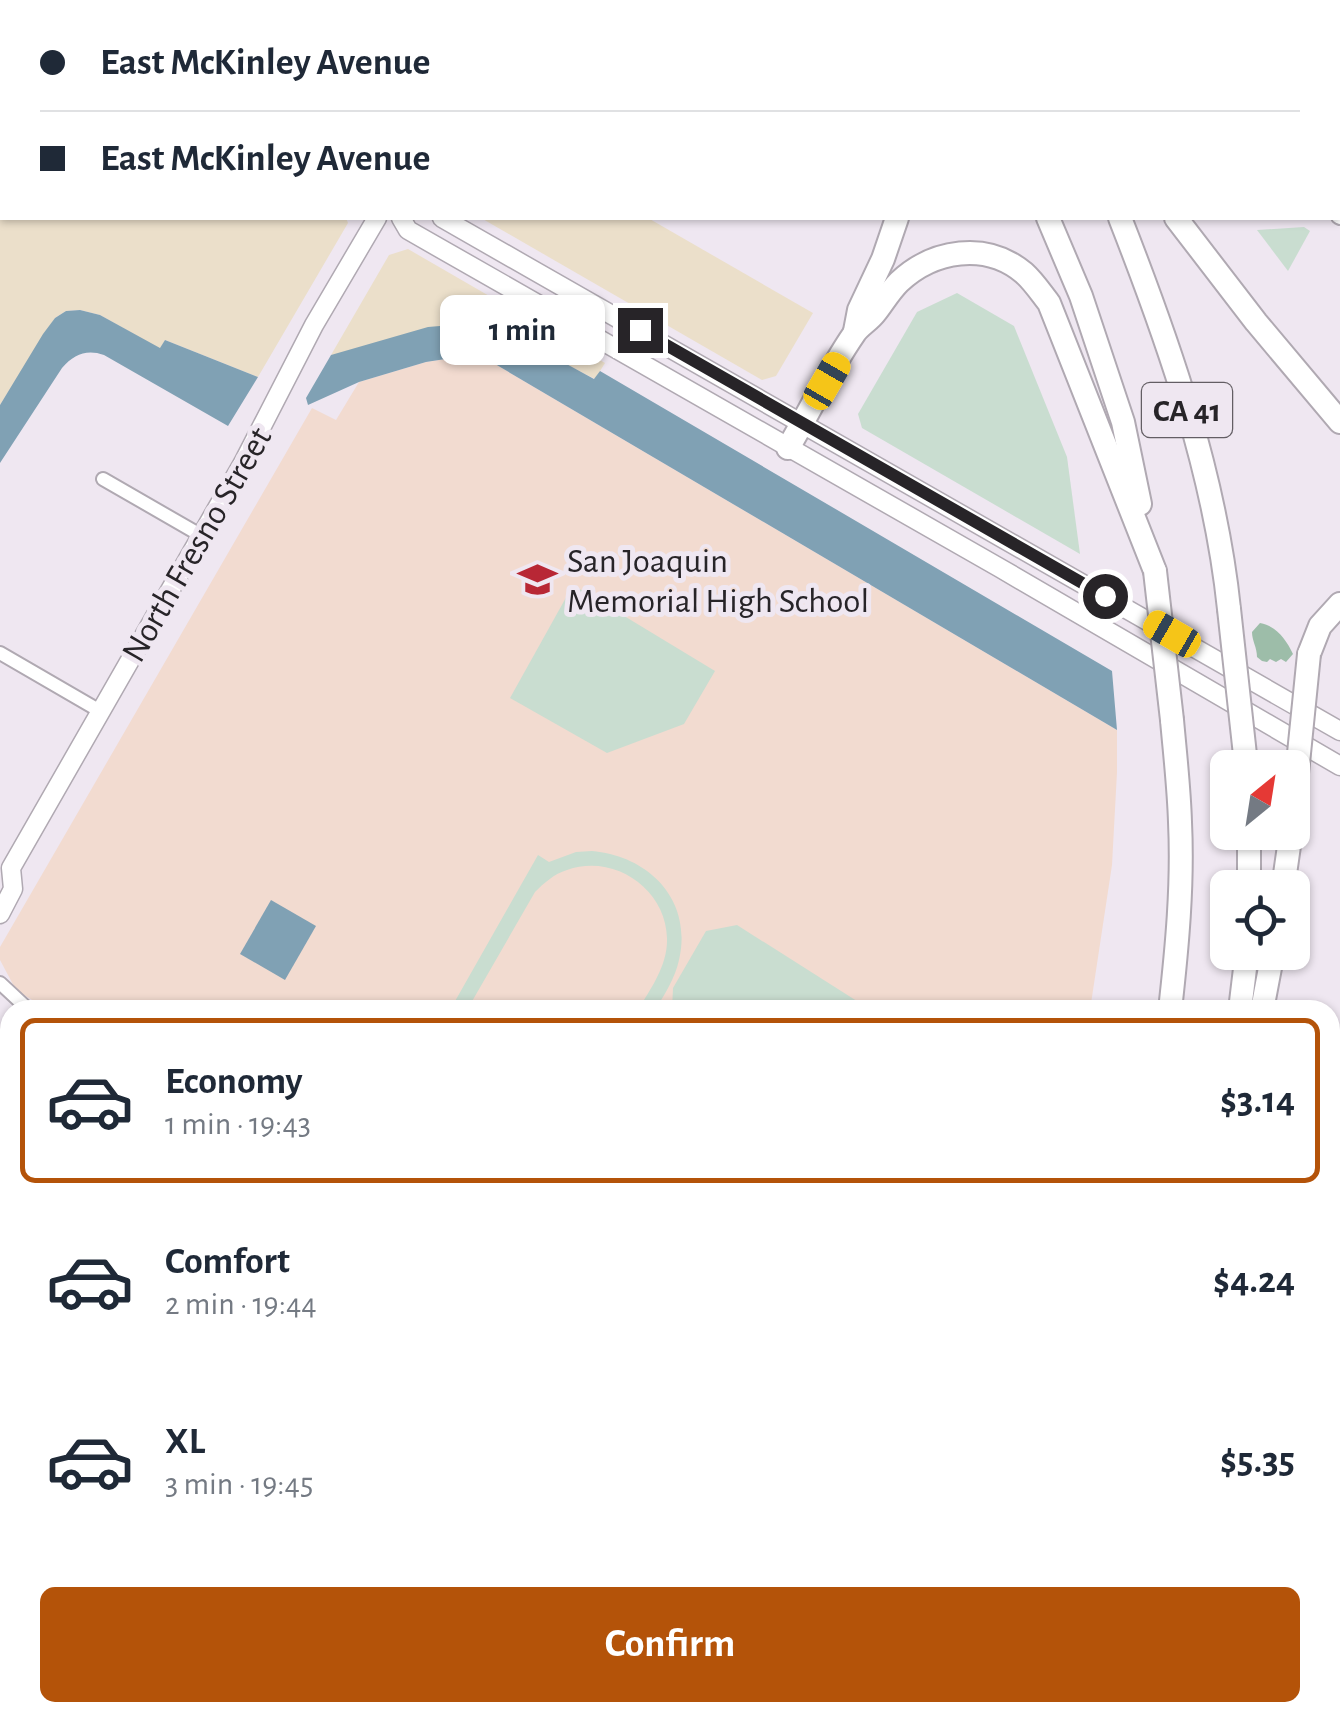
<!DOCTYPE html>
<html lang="en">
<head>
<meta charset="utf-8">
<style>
  :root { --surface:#fff; --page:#f6f6f7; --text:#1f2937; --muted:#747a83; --line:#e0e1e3; --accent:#b45309 }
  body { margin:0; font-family:"Alegreya Sans",sans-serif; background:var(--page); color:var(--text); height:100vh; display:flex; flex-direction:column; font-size:38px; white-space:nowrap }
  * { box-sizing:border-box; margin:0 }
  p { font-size:32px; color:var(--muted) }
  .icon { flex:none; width:55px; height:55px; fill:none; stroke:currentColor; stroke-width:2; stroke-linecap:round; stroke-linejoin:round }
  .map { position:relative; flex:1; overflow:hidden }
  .details { position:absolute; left:0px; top:1000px; width:1340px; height:722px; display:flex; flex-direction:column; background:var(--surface); border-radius:30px 30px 0 0; box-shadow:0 2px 8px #0004 }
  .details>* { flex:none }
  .guide { position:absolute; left:0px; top:0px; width:1340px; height:220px; box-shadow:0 2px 8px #0004; display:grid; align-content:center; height:220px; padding:0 40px; background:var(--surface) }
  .needle { width:65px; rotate:30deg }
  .tools { position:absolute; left:1210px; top:750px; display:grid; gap:20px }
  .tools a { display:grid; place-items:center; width:100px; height:100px; border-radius:15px; background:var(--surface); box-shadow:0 2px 8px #0004; font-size:50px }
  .end { position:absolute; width:45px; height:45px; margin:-22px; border:12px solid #272428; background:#fff; box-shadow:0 0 0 5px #fff }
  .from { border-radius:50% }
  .bubble { position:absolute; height:70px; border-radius:15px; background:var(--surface); box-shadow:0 2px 8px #0004; font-size:32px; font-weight:700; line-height:70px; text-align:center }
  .car { position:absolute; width:30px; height:60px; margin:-30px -15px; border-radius:12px; box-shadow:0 0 8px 2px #0007; background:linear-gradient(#f5c518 24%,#345 0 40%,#f5c518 0 76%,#345 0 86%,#f5c518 0) }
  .guide b { display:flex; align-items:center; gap:35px; height:95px; font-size:38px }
  .guide b+b { border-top:2px solid var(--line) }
  .guide i { width:25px; height:25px; background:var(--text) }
  ul { padding:18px 0 0; list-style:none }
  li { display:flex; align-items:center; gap:30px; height:165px; margin:0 20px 15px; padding:0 20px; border:5px solid transparent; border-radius:15px }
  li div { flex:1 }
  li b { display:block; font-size:38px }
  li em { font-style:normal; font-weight:700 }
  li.selected { border-color:var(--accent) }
  li>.icon { width:90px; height:90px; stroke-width:1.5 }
  .primary-button { display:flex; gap:20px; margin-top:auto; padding:20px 40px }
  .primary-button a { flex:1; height:115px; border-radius:15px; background:var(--accent); color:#fff; font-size:40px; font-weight:700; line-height:115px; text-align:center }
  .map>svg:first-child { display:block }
  .commercial { fill:#ebdfca }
  .education { fill:#f2dbd0 }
  .green { fill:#c9ddd0 }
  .forest { fill:#9dbda9 }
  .water { fill:#80a1b4 }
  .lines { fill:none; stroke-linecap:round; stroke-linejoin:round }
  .minor-casing { stroke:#b0a9b2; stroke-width:16 }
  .secondary-casing { stroke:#b0a9b2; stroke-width:21 }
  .motorway-casing { stroke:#b0a9b2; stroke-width:26 }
  .minor { stroke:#fff; stroke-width:12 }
  .secondary { stroke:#fff; stroke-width:18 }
  .motorway { stroke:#fff; stroke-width:22 }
  .rail-casing { stroke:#4a464b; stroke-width:9 }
  .rail { stroke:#efe7f1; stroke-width:5; stroke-dasharray:15; stroke-linecap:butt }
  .motorway-bridge-casing { stroke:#b0a9b2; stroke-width:26; stroke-linecap:butt }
  .motorway-bridge { stroke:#fff; stroke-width:22 }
  .route { stroke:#272428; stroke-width:12 }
  .labels { text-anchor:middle; stroke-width:10; stroke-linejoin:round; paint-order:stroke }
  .shield { fill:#efe7f1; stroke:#635e64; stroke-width:2.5 }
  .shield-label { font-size:32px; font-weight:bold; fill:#272428 }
  .street-label { font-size:35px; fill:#272428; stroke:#efe7f1 }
  .poi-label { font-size:35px; fill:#272428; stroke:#efe7f1; text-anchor:start }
</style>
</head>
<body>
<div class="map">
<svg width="1340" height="1721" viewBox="0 0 1340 1721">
  <rect width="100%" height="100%" fill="#efe7f1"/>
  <!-- commercial -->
  <g class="commercial">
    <polygon points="0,11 2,13 2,218 346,218 348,223 258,377 165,340 160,349 100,315 80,310 66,311 55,318 0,405"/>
    <polygon points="481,218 648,218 813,313 776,376 762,380"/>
    <polygon points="408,249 605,363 595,379 505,334 331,355 389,255"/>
    <polygon points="0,1333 10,1339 10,1428 0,1445"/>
    <polygon points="0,1450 10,1456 10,1557 0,1551"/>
    <polygon points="0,1599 10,1605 10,1712 28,1713 23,1721 0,1721"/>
  </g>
  <!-- education -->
  <g class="education">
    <polygon points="478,354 1117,730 1117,772 1112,865 1090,1010 48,1010 16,990 0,960 0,947 312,408 336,420 359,382 426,362"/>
    <polygon points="278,1713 432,1713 427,1721 292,1721"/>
  </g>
  <!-- green -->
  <g class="green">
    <polygon points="1304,227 1310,231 1288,271 1257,230"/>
    <polygon points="957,293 1014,326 1067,457 1080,554 862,428 858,414 917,312"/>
    <polygon points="573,585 715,671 684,724 607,753 510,698"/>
    <path d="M 592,851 C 649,856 693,900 679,960 C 675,978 665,994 655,1010 L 638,1010 C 651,988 668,965 667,938 C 666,889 614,853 567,870 C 554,874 544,883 535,892 L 467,1010 L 450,1010 L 538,855 L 549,862 L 576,852 Z"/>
    <polygon points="737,925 871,1010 672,1010 673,988 706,931"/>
  </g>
  <!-- forest -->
  <path class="forest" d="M 1260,623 C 1276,626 1286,639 1293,654 L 1286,662 L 1281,659 L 1276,662 L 1270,659 L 1267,662 L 1262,661 L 1257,657 C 1257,647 1252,641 1252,632 Z"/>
  <!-- water -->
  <g class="water">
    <path d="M 80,310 L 100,315 L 160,348 L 165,340 L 258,377 L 228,426 L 104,355 C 87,349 74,354 62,368 L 0,463 L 0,405 L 43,334 L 55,318 L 66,311 Z"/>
    <path d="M 464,324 C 511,330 553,357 594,379 L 600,371 L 1112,671 L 1117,730 L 478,354 L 426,362 L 359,382 L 308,405 L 306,398 L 331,355 L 428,327 Z"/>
    <polygon points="271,900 316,926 285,980 240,954"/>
  </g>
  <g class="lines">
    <defs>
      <g id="minor">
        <polyline points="820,0 821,2"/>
        <polyline points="1338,217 1340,218"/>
        <polyline points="103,479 202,536"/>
        <polyline points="0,653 100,711"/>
        <polyline points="0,983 29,1010"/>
        <polyline points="0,1045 10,1051"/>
        <polyline points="1330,1279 1340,1285"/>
        <polyline points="0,1307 10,1312"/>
        <polyline points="1330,1323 1340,1305"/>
        <polyline points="1330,1544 1340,1550"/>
        <polyline points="0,1573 10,1579"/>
        <polyline points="240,1712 255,1721"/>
        <polyline points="698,1712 712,1721"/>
        <polyline points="1117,1712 1132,1721"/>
        <polyline points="1194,1712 1209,1721"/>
        <polyline points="43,1721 48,1712"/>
        <polyline points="572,1721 577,1712"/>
        <polyline points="1098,1721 1103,1712"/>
      </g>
      <g id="secondary">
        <polyline points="45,0 49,2"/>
        <polyline points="503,2 505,0"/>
        <polyline points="401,218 408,230 1000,568 1340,766"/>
        <polyline points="442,218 1340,731"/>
        <polyline points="0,914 13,889 11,868 243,463 314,325 377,218"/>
      </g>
      <g id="motorway">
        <polyline points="893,0 894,2"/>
        <polyline points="943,0 944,2"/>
        <polyline points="1018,0 1019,2"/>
        <polyline points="1039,0 1041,2"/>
        <polyline points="1048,218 1081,296 1123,422 1140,504"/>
        <path d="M 1120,218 C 1169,343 1215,474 1229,609"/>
        <polyline points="1176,218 1256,322 1340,422"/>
        <polyline points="855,331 859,310 883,259 897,218"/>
        <path d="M 788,448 C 810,411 829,370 854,334 C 859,326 869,321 875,313 C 883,303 889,292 899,282 C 933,250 986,241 1024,273 C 1034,282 1041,293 1049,303 L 1155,571"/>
        <polyline points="1309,654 1320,626 1340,604"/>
        <polyline points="1292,816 1295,793"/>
        <polyline points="1249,888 1249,832"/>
        <polyline points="1283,888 1291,832"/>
        <path d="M 1170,1010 C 1177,948 1183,885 1180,822 C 1179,788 1175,754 1172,720"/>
        <polyline points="1240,1010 1247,952"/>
        <polyline points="1262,1010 1273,952"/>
        <polyline points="866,1721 872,1712"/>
        <polyline points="899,1721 904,1712"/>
        <polyline points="981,1721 986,1712"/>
      </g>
    </defs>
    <!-- minor casing -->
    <use href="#minor" class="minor-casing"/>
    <!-- secondary casing -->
    <use href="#secondary" class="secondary-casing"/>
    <!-- motorway casing -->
    <use href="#motorway" class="motorway-casing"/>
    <!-- minor -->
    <use href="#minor" class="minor"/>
    <!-- secondary -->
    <use href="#secondary" class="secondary"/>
    <!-- motorway -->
    <use href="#motorway" class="motorway"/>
    <defs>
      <g id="rail">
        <polyline points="0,1035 10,1041"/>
        <polyline points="1166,1712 1181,1721"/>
      </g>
    </defs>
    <!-- rail casing -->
    <use href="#rail" class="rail-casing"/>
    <!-- rail -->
    <use href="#rail" class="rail"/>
    <defs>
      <g id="motorway-bridge">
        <polyline points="1155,571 1172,720"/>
        <polyline points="1229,609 1246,764"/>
        <polyline points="1295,793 1309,654"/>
      </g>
    </defs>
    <!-- motorway-bridge casing -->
    <use href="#motorway-bridge" class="motorway-bridge-casing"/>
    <!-- motorway-bridge -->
    <use href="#motorway-bridge" class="motorway-bridge"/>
  </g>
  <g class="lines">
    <!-- route -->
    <polyline class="route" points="640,330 1105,596"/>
  </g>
  <!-- icons -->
  <defs>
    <symbol id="school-bare" viewBox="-9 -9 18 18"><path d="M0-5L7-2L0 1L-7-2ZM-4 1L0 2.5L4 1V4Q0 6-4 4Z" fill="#b82735" stroke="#efe7f1" stroke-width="2.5" paint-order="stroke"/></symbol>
  </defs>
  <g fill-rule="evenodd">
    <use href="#school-bare" x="510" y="552" width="55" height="55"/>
  </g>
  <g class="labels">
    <!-- shield labels -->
    <rect class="shield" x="1142" y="383" width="90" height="54" rx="8"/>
    <g class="shield-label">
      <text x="1187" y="421">CA 41</text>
    </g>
    <!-- street labels -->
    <g class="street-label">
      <text transform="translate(196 544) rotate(-60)" y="12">North Fresno Street</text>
    </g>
    <!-- poi labels -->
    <g class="poi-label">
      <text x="567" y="572">San Joaquin<tspan x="567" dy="40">Memorial High School</tspan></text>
    </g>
  </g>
</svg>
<div class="tools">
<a><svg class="needle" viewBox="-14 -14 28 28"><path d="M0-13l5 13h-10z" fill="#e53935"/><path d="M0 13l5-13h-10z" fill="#747a83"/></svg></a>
<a><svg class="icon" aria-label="locate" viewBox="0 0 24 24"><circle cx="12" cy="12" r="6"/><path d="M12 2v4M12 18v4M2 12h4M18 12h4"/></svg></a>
</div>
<i class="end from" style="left:1105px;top:596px"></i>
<i class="end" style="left:640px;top:330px"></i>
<div class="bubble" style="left:440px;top:295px;width:165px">1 min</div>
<i class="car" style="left:827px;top:381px;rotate:30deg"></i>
<i class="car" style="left:1172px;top:634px;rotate:300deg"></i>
<div class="guide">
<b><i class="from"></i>East McKinley Avenue</b>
<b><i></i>East McKinley Avenue</b>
</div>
<section class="details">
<ul>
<li class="selected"><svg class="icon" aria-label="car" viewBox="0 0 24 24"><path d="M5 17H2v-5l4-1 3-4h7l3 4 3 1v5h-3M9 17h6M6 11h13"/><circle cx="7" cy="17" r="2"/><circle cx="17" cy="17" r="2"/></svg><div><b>Economy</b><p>1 min · 19:43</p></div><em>$3.14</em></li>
<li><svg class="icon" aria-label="car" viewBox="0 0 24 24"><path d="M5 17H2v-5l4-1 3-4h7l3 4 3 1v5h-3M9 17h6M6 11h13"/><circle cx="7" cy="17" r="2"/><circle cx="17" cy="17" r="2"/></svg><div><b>Comfort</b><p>2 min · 19:44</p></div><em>$4.24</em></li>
<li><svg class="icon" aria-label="car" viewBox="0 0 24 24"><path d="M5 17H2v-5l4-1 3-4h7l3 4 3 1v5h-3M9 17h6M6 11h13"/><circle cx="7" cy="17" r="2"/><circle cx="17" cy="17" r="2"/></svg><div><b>XL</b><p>3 min · 19:45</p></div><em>$5.35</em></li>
</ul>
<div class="primary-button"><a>Confirm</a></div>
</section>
</div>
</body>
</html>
